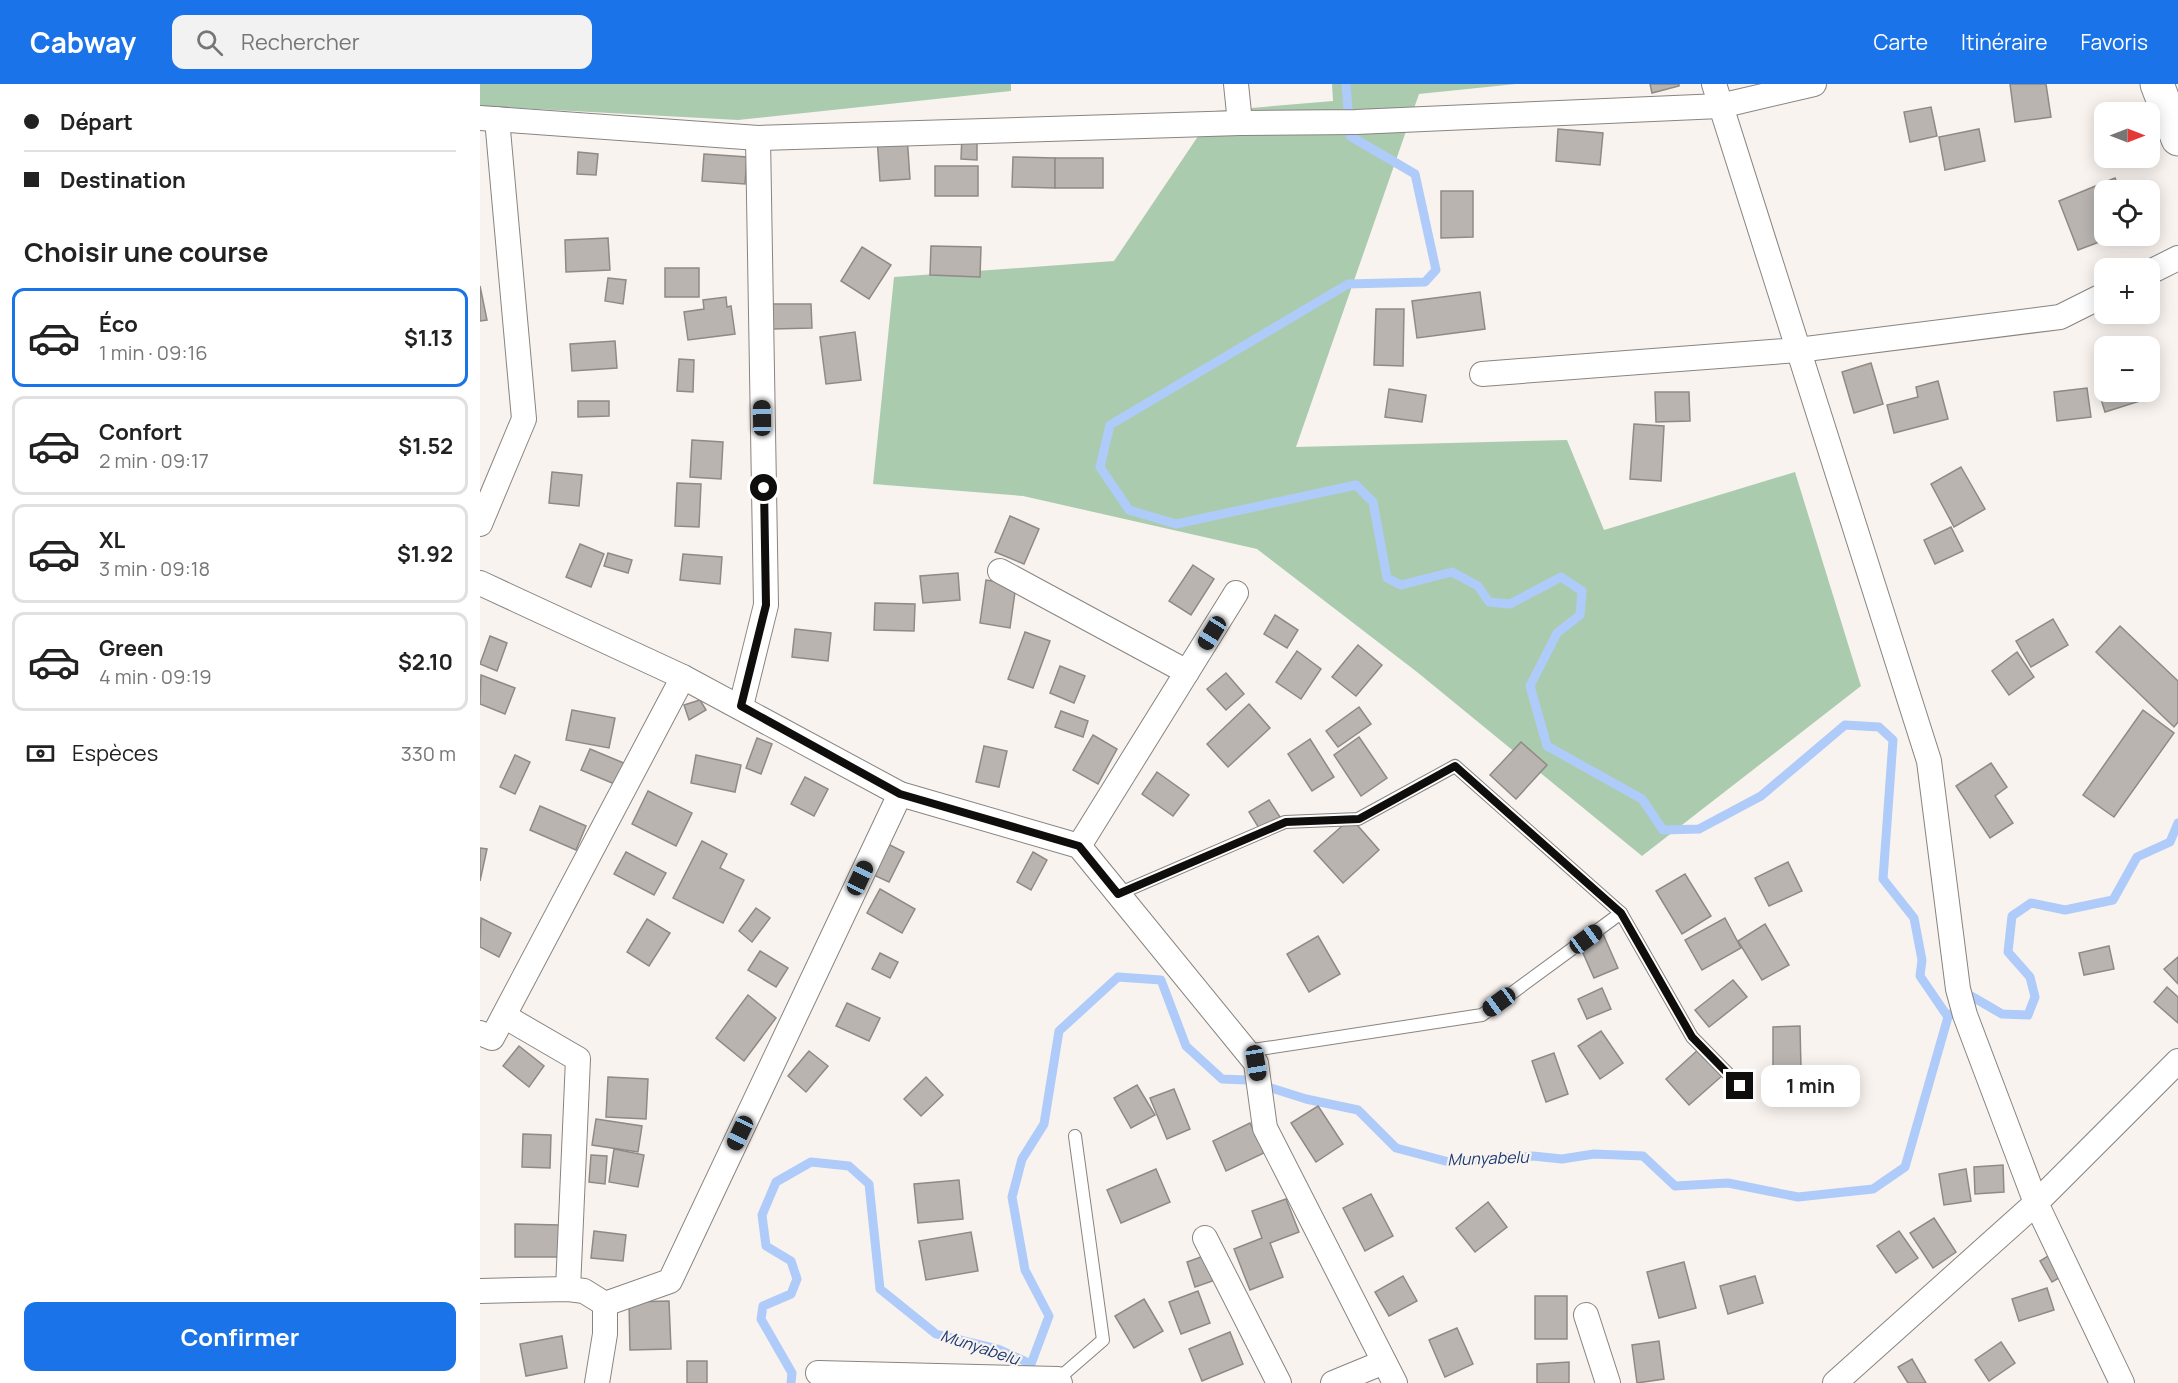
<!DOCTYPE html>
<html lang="fr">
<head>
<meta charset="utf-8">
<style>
  :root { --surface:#fff; --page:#f2f2f2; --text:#222; --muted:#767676; --line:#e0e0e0; --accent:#1a73e8 }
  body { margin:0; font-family:Manrope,sans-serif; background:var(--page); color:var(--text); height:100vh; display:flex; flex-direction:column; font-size:22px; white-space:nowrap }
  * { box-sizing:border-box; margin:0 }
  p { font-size:20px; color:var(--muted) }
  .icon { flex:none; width:33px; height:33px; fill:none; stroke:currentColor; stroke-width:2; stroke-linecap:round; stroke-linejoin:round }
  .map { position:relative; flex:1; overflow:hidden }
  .sheet { display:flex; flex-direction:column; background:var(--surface); width:480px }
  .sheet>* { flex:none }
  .hud { display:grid; align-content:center; height:132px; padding:0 24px; background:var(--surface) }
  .needle { width:39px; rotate:90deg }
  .buttons { position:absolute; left:1614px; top:18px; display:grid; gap:12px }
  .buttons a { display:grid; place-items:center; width:66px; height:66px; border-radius:12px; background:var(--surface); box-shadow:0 3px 15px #0003; font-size:30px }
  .end { position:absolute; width:27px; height:27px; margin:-14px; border:8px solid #100e0d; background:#fff; box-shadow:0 0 0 3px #fff }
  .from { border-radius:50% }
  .bubble { position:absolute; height:42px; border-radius:12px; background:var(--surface); box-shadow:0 3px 15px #0003; font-size:20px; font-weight:700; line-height:42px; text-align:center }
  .car { position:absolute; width:18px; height:36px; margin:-18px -9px; border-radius:8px; box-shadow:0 0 4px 2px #0007; background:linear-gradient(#222 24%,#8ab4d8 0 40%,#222 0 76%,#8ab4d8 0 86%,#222 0) }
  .hud b { display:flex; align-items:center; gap:21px; height:57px; font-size:22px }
  .hud b+b { border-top:2px solid var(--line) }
  .hud i { width:15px; height:15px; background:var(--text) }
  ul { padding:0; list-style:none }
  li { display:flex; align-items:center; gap:18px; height:99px; margin:0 12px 9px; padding:0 12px; border:3px solid var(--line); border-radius:12px }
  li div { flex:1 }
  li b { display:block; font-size:22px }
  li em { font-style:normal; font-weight:700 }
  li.active { border-color:var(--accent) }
  li>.icon { width:54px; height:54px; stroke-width:1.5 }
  h2 { padding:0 24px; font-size:27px; line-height:72px }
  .pay { display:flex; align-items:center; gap:15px; height:66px; padding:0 24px; font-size:22px }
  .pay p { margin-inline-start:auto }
  .action { display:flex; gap:12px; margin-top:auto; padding:12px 24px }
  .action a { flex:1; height:69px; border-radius:12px; background:var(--accent); color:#fff; font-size:24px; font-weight:700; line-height:69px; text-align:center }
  header { display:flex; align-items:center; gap:36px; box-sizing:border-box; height:84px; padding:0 30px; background:var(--accent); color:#fff }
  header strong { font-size:28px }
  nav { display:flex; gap:33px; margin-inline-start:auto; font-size:21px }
  .search { width:420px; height:54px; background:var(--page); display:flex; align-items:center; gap:15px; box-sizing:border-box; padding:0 21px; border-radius:12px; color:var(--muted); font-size:22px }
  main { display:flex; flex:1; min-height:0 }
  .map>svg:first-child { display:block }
  .green { fill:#abcbaf }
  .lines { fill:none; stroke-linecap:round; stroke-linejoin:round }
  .stream { stroke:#afcbfa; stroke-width:9 }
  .building { fill:#b9b4b0; stroke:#8f8a86; stroke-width:1.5 }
  .lane-casing { stroke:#898480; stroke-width:14 }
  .street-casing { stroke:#898480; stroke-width:26 }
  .secondary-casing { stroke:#898480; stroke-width:35 }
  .lane { stroke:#fff; stroke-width:12 }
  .street { stroke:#fff; stroke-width:24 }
  .secondary { stroke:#fff; stroke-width:33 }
  .route { stroke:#100e0d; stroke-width:8 }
  .labels { text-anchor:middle; stroke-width:4.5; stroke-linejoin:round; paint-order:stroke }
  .water-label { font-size:16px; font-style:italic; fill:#1c3b73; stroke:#f9f3ef }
</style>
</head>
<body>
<header>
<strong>Cabway</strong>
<div class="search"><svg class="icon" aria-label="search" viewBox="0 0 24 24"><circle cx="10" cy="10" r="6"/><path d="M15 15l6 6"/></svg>Rechercher</div>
<nav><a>Carte</a><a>Itinéraire</a><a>Favoris</a></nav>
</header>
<main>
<section class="sheet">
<div class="hud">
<b><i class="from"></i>Départ</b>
<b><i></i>Destination</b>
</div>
<h2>Choisir une course</h2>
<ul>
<li class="active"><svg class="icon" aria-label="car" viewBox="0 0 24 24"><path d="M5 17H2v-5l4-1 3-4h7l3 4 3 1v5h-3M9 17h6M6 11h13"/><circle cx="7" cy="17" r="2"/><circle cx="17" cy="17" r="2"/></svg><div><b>Éco</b><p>1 min · 09:16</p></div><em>$1.13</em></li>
<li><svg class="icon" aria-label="car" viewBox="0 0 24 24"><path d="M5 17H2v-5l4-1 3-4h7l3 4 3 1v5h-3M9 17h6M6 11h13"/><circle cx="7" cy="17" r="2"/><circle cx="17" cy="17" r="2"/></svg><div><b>Confort</b><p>2 min · 09:17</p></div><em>$1.52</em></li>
<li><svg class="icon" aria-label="car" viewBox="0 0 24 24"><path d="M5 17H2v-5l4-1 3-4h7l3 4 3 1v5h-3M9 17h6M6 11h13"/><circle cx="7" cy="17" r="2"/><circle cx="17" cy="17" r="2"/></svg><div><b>XL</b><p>3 min · 09:18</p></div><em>$1.92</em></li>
<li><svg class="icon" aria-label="car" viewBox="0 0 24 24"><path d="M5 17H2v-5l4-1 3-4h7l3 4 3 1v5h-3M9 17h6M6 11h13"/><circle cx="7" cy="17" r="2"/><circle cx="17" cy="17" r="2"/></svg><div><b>Green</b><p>4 min · 09:19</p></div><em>$2.10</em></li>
</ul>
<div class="pay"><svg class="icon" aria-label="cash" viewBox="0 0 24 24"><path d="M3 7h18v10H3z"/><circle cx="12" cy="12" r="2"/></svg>Espèces<p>330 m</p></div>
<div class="action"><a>Confirmer</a></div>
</section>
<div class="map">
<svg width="1698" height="1299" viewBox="0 0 1698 1299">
  <rect width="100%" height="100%" fill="#f9f3ef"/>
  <!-- green -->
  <g class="green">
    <polygon points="0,0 531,0 531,7 258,36 0,22"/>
    <polygon points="852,0 1036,0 939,10 816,363 1087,356 1124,446 1315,388 1381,602 1162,772 937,588 777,465 543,412 393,400 414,193 634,177 735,27 853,17"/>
  </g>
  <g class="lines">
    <!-- stream -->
    <g class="stream">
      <polyline points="866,0 870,52 935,90 956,186 945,198 868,200 630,341 620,383 649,426 696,440 876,401 893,418 907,494 921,501 972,488 998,502 1009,518 1030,520 1081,493 1102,507 1100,531 1077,549 1050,602 1067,662 1162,715 1183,746 1219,745 1281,712 1365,641 1399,643 1413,656 1403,795 1434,834 1442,876 1440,892 1468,933"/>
      <polyline points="311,1299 312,1289 281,1235 283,1222 311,1210 317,1195 311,1177 286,1162 282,1131 296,1098 331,1078 369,1082 389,1100 400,1205 456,1250 518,1265 551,1280 569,1232 545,1186 532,1113 542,1075 564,1040 579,947 638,893 681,896 706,962 742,995 766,996 826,1015 878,1026 916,1064 969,1078 1053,1072 1082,1075 1114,1070 1163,1072 1195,1102 1248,1099 1318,1113 1393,1105 1425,1083 1468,933 1491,912 1522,930 1548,931 1555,913 1550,893 1528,868 1532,832 1551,819 1585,826 1633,816 1657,773 1690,758 1698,739"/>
    </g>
  </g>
  <!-- building -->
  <g class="building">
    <polygon points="1170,0 1199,0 1199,2 1172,9"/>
    <polygon points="1530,0 1566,0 1571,33 1535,38"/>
    <polygon points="1451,23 1457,52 1430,58 1424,28"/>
    <polygon points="1078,45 1123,49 1120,81 1076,77"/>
    <polygon points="1499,45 1505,77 1465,86 1459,53"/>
    <polygon points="427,51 430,95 400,97 397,53"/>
    <polygon points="482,51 497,51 497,76 481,75"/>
    <polygon points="98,68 118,70 116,91 97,90"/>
    <polygon points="224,70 267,73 265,100 222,97"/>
    <polygon points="533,73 575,74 575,104 532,103"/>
    <rect x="575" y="74" width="48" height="30"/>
    <rect x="455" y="82" width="43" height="30"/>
    <polygon points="1635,94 1640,106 1624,106 1624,152 1635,152 1598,166 1579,117"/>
    <polygon points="961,107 993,107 993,153 961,154"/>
    <polygon points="128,154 130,186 86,188 85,156"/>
    <polygon points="451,162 501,163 500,193 450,191"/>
    <polygon points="382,163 411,181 389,215 361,197"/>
    <rect x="185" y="184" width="34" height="29"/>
    <polygon points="128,194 146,196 143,220 125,217"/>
    <polygon points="0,202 7,236 0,237"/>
    <polygon points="1000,208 1005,245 937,254 932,217"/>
    <polygon points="246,213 247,223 251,222 255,250 208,256 204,228 224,225 223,216"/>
    <polygon points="293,220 331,220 332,244 293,245"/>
    <polygon points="896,225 924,225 923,282 894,281"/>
    <polygon points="375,248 381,296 346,300 340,253"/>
    <polygon points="135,257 137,284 92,287 90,260"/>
    <polygon points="199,275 214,276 213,308 197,307"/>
    <polygon points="1391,279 1403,320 1374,329 1362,288"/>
    <polygon points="1624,293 1624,308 1661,308 1663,316 1625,328 1615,296"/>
    <polygon points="1458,297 1468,335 1414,349 1407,321 1438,313 1436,303"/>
    <polygon points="1607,304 1611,333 1577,337 1574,308"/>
    <polygon points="909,305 946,311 942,338 905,333"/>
    <polygon points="1175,308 1209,308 1210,337 1176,338"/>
    <polygon points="98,317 129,317 129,332 98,333"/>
    <polygon points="1154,340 1184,342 1181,397 1150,395"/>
    <polygon points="212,356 243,358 241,395 210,393"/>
    <polygon points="1481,383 1505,425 1474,443 1451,400"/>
    <polygon points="72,388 102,391 99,422 69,419"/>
    <polygon points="197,399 221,400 219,443 195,442"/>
    <polygon points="530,432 559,445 544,480 515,468"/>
    <polygon points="1471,443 1483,467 1455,480 1444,456"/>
    <polygon points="100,460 124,470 111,503 86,493"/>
    <polygon points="128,469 152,476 148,489 124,482"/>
    <polygon points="203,470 242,473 240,500 200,496"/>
    <polygon points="713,481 734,495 711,531 689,517"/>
    <polygon points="478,489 480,516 443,519 440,492"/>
    <polygon points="506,496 536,501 530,544 500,539"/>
    <polygon points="395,519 435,520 434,547 394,546"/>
    <polygon points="795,531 818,546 807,564 784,550"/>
    <polygon points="1573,535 1588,561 1551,583 1536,557"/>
    <polygon points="1640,542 1698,597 1698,638 1694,643 1616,568"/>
    <polygon points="315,545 351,549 348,577 312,573"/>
    <polygon points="545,548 570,557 553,604 528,595"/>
    <polygon points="10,552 27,559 17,587 0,580"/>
    <polygon points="878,561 902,581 876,612 852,593"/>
    <polygon points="817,567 841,585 821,615 796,598"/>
    <polygon points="1537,568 1554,593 1529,611 1512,587"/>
    <polygon points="580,582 605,592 594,619 570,609"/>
    <polygon points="746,589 764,610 746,626 727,605"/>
    <polygon points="1,591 35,604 25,630 0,620"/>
    <polygon points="220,616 226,626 209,636 204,621"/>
    <polygon points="769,620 790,644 748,683 727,660"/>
    <polygon points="879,623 891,640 858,663 846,647"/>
    <polygon points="92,626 135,634 129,664 86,656"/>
    <polygon points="1663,626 1694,649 1634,733 1603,711"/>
    <polygon points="581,627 608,637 603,653 575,643"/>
    <polygon points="613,651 637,665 618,700 593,686"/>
    <polygon points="879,653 907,694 881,712 854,671"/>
    <polygon points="277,654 292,660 281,690 266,684"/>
    <polygon points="830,655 854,693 832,707 808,670"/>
    <polygon points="1041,658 1067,681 1036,715 1010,691"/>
    <polygon points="504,662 527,667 519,703 496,698"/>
    <polygon points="110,665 146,680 137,701 101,686"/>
    <polygon points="35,671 50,678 35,710 20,703"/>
    <polygon points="216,671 261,681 255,708 211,699"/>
    <polygon points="1511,679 1527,703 1515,712 1533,739 1510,754 1476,702"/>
    <polygon points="677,688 709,711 693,732 662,710"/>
    <polygon points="325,693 348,705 334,732 311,720"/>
    <polygon points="168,707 212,729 196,762 152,740"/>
    <polygon points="789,716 802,736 782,749 769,728"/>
    <polygon points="60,722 106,742 96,766 50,746"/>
    <polygon points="871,734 899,766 863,799 834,767"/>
    <polygon points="222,757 247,770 240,784 264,796 243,839 193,814"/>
    <polygon points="404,758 424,768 409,798 389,789"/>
    <polygon points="0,764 7,765 0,797"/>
    <polygon points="146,768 186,789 174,811 134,790"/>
    <polygon points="553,768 567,776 551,806 537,798"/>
    <polygon points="1308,778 1322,807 1289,822 1275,794"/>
    <polygon points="1205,790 1231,832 1202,850 1176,807"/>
    <polygon points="400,805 435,825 422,849 387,829"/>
    <polygon points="276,824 290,834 272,858 259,847"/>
    <polygon points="1,834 31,849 19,873 0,863"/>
    <polygon points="1245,834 1261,864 1222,886 1205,856"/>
    <polygon points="167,835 190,849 169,882 147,868"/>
    <polygon points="1285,840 1309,881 1282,896 1258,857"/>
    <polygon points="1123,850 1138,884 1114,894 1099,860"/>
    <polygon points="838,852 860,890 829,908 807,870"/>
    <polygon points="1629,862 1634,885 1604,891 1599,869"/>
    <polygon points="280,867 308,884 296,903 268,886"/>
    <polygon points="400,869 418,878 410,894 392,885"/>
    <polygon points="1698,873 1698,900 1684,885"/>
    <polygon points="1253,896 1267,913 1229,943 1215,926"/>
    <polygon points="1687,903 1698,913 1698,939 1674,918"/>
    <polygon points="1122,904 1131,925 1107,935 1098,915"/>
    <polygon points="268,911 296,934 264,977 236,954"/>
    <polygon points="367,919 400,934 389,957 356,942"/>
    <polygon points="1320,942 1321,985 1293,985 1293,943"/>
    <polygon points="1121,947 1143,979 1120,995 1098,962"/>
    <polygon points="39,962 64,982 49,1003 23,982"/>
    <polygon points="1220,964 1243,991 1209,1021 1186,995"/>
    <polygon points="329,967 348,982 326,1008 308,992"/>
    <polygon points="1074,969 1088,1010 1066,1018 1052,977"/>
    <polygon points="128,993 168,995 166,1035 126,1033"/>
    <polygon points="446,993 463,1011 441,1032 424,1015"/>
    <polygon points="657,1001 675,1031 651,1044 634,1014"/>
    <polygon points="694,1005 710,1045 687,1055 670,1014"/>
    <polygon points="838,1022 863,1060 836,1078 811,1039"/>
    <polygon points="116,1035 162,1042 158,1068 112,1061"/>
    <polygon points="770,1039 784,1069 746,1087 733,1057"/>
    <polygon points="43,1050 71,1051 70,1084 42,1083"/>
    <polygon points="134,1065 164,1071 158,1103 129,1098"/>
    <polygon points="111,1071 127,1072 125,1100 109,1098"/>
    <polygon points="1523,1081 1524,1108 1495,1110 1494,1083"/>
    <polygon points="676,1085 690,1118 641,1139 627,1106"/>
    <polygon points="1486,1085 1491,1117 1464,1121 1459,1090"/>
    <polygon points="479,1096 483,1135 438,1139 434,1100"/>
    <polygon points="891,1110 913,1152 885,1167 863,1124"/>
    <polygon points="806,1115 819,1148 790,1159 803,1193 770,1206 754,1165 782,1154 772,1127"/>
    <polygon points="1008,1118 1027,1143 995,1168 976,1144"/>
    <polygon points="1454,1134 1476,1168 1453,1184 1430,1149"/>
    <polygon points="35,1140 80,1141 80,1173 35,1173"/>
    <polygon points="114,1147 146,1151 143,1177 111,1174"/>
    <polygon points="1419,1147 1438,1174 1416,1189 1397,1162"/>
    <polygon points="491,1148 498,1187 446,1196 439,1157"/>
    <polygon points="1584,1162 1596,1184 1572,1198 1560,1177"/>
    <polygon points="732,1169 741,1194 715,1203 707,1178"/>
    <polygon points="1204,1178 1216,1224 1179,1234 1167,1188"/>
    <polygon points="923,1192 937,1217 909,1232 895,1208"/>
    <polygon points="1275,1192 1283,1219 1248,1230 1240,1202"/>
    <polygon points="1567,1204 1574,1226 1539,1237 1532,1215"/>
    <polygon points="718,1207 730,1239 701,1250 689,1218"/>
    <rect x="1055" y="1212" width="32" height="43"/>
    <polygon points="664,1215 683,1247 654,1264 635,1232"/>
    <polygon points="189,1217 191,1265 150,1266 149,1218"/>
    <polygon points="977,1244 993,1280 965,1293 949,1256"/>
    <polygon points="750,1248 763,1280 722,1297 709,1265"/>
    <polygon points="82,1252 87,1284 46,1292 40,1260"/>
    <polygon points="1179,1257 1184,1295 1157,1299 1152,1261"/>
    <polygon points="1521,1258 1535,1279 1509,1297 1495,1276"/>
    <polygon points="1432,1275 1446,1299 1428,1299 1418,1283"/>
    <rect x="207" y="1277" width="20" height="22"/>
    <polygon points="1089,1278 1089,1299 1057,1299 1057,1280"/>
  </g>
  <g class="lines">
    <defs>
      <g id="lane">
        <polyline points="638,810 805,738 878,735 975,682 1141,829 1212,953 1260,1002"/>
        <polyline points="767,967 1002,931 1141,829"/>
        <polyline points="578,1295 623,1256 595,1052"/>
      </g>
      <g id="street">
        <polyline points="756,0 760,39"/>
        <polyline points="1234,0 1449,677 1478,905 1485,931 1556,1119 1642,1299"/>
        <polyline points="0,34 278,54 760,39 876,38 1240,22 1334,0"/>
        <polyline points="1670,188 1698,174"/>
        <polyline points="1002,290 1318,266 1580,233 1624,211"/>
        <polyline points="0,440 44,335 17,35"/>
        <polyline points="520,487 707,588"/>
        <polyline points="0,499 203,593 420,710 599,762 776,979 785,1044 915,1299"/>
        <polyline points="261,622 286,521 278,54"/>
        <polyline points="599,762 756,509"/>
        <polyline points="24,932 98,975 88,1205"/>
        <polyline points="0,949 12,954 203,593"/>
        <polyline points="725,1154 799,1299"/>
        <polyline points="0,1207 88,1205 104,1207 125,1220 125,1250 117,1299"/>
        <polyline points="125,1220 190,1197 420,710"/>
        <polyline points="1106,1231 1128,1299"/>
        <polyline points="338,1289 578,1295 580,1299"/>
        <polyline points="853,1299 904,1278"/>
        <polyline points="1355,1299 1556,1119 1698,977"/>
      </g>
      <polyline id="secondary" points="1677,0 1698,55"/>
    </defs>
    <!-- lane casing -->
    <use href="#lane" class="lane-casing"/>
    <!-- street casing -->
    <use href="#street" class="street-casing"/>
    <!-- secondary casing -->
    <use href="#secondary" class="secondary-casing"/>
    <!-- lane -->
    <use href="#lane" class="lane"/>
    <!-- street -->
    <use href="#street" class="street"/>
    <!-- secondary -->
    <use href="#secondary" class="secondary"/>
  </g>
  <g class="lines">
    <!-- route -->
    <polyline class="route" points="284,404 286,521 261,622 420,710 599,762 638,810 806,738 879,735 975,682 1141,829 1212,953 1260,1002"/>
  </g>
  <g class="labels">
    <!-- water labels -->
    <g class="water-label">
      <text transform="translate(1008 1074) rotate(-2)" y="6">Munyabelu</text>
      <text transform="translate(500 1263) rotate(18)" y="6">Munyabelu</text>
    </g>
  </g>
</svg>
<div class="buttons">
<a><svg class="needle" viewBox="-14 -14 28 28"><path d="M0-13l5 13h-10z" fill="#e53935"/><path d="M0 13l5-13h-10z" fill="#767676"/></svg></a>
<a><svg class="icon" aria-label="locate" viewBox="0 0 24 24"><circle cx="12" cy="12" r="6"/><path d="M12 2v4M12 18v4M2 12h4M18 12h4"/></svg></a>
<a>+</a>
<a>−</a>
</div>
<i class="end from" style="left:284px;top:404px"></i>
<i class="end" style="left:1260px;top:1002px"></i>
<div class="bubble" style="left:1281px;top:981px;width:99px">1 min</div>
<i class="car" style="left:282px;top:334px;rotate:359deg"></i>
<i class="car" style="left:732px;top:549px;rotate:212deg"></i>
<i class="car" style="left:380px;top:794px;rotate:25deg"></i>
<i class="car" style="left:1106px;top:855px;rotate:54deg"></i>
<i class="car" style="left:1019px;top:918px;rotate:234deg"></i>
<i class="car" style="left:776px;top:979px;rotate:171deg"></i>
<i class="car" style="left:260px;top:1049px;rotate:205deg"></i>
</div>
</main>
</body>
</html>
